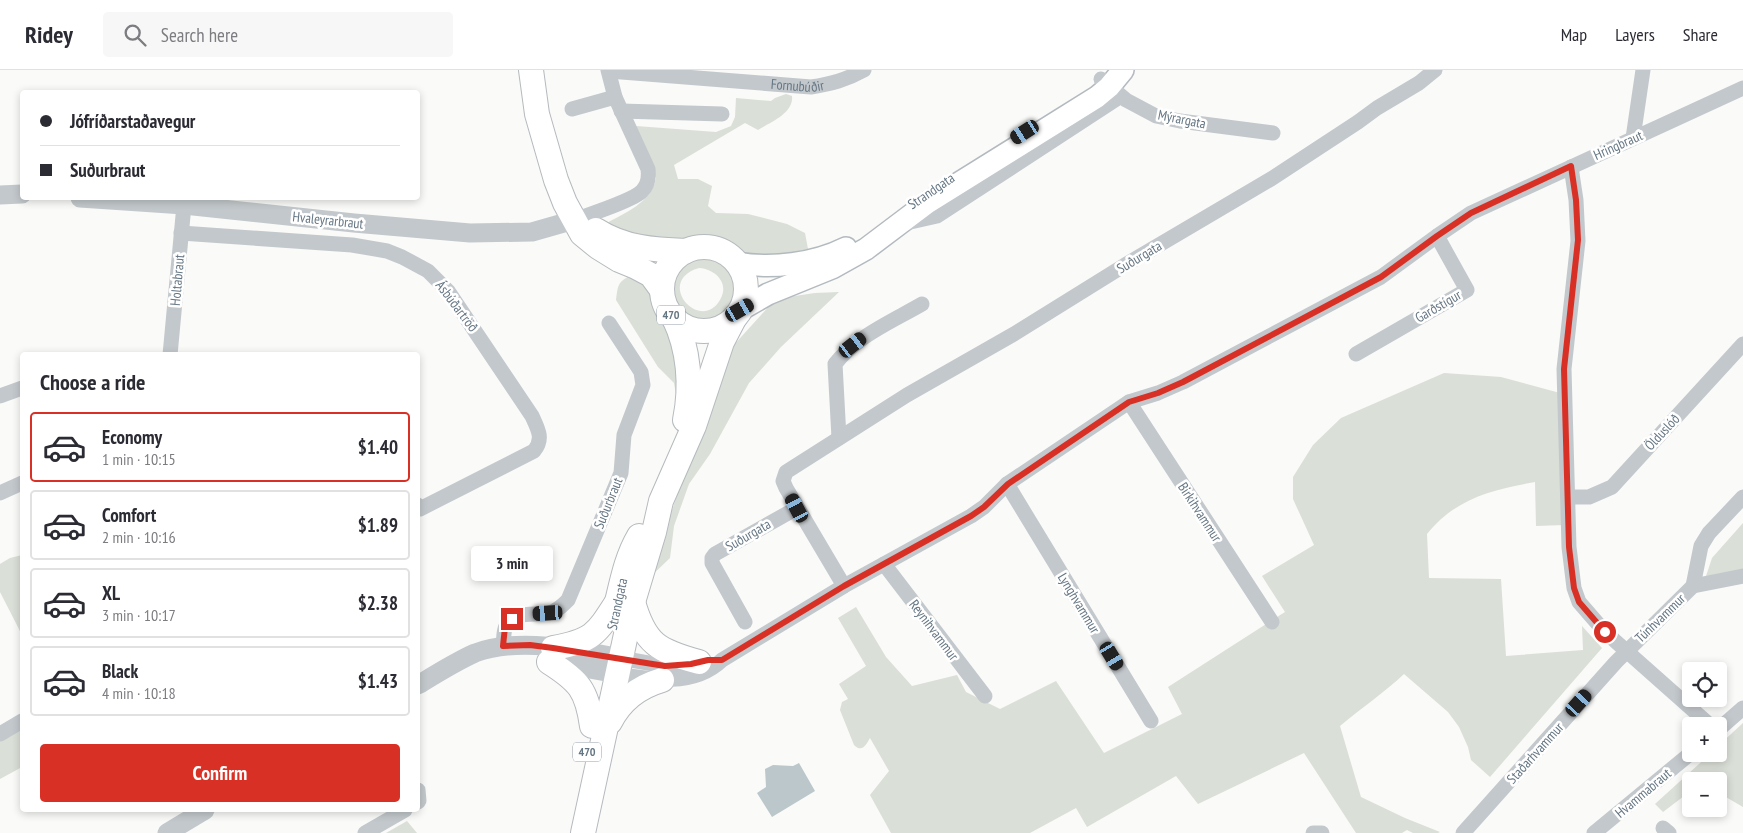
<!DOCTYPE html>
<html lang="en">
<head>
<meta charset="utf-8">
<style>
  :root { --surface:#fff; --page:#f7f7f7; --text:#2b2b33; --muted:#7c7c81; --line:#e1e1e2; --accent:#d93025 }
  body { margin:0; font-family:"PT Sans Narrow",sans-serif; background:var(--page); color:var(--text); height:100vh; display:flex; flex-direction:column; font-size:19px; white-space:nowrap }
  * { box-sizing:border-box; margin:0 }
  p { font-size:16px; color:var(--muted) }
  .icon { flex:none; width:28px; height:28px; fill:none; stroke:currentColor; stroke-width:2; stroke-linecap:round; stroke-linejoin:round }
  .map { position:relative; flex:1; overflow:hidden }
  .sheet { position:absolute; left:20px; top:282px; width:400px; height:460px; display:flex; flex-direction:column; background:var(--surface); border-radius:5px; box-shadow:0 2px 8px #0003 }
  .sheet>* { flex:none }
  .banner { position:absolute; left:20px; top:20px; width:400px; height:110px; border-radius:5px; box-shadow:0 2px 8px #0003; display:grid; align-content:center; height:110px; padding:0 20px; background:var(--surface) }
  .buttons { position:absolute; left:1682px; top:592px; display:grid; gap:10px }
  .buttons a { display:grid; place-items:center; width:45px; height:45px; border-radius:5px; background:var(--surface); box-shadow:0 2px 8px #0003; font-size:25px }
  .end { position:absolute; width:22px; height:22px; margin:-11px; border:6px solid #d93025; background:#fff; box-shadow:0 0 0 2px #fff }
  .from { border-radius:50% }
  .bubble { position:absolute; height:35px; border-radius:5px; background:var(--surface); box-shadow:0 2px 8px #0003; font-size:16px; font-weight:700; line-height:35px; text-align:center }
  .car { position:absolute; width:15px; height:30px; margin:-15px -8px; border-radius:6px; box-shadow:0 0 4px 1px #0007; background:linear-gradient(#222 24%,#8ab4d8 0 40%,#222 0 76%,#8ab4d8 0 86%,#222 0) }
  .banner b { display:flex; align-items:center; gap:18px; height:48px; font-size:19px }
  .banner b+b { border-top:1px solid var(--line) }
  .banner i { width:12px; height:12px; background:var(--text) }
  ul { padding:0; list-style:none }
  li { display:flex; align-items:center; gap:15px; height:70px; margin:0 10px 8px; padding:0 10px; border:2px solid var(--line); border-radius:5px }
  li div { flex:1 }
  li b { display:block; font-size:19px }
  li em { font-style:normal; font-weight:700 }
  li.selected { border-color:var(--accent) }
  li>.icon { width:45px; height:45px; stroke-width:1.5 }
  h2 { padding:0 20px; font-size:22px; line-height:60px }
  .action { display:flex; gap:10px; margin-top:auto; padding:10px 20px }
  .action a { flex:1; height:58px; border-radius:5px; background:var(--accent); color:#fff; font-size:20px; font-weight:700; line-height:58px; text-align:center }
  header { display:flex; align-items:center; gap:30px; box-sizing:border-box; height:70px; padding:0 25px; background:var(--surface); border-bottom:1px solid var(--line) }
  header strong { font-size:24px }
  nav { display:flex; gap:28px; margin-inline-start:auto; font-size:18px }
  .search { width:350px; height:45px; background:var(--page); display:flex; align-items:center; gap:12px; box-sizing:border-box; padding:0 18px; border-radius:5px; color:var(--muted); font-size:19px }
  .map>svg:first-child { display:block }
  .green { fill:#dadfd7; fill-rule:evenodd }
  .water { fill:#bbc7cb }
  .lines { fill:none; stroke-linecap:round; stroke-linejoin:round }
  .secondary-casing { stroke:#b3babf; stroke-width:24 }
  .primary-casing { stroke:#b5babe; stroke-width:26 }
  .minor { stroke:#c3c8cc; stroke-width:15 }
  .tertiary { stroke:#c3c8cc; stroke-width:19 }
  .secondary { stroke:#fff; stroke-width:21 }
  .primary { stroke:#fff; stroke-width:24 }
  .route { stroke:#d93025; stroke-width:6 }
  .labels { text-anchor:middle; stroke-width:5; stroke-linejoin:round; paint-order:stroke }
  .shield { fill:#fff; stroke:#939fa8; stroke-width:1 }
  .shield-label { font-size:12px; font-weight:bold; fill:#657683 }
  .street-label { font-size:14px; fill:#657683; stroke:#fff }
</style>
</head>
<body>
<header>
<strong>Ridey</strong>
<div class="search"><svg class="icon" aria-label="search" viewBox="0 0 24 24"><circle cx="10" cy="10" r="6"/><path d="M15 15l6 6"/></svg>Search here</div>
<nav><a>Map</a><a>Layers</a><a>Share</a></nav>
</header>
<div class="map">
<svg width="1743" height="763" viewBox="0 0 1743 763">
  <rect width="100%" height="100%" fill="#fafaf8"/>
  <!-- green -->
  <g class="green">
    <path d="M 786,24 L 792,26 C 794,43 771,52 758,60 L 745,53 L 674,95 L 678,109 L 698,109 L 712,116 L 708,136 L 716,143 L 748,144 L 787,154 L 805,163 L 808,179 L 789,184 L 741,186 L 731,178 L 720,172 L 706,168 L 659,175 L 605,154 C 625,143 652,132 656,108 L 652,103 L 636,56 L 716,62 L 731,56 L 735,47 L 736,28 L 771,31 L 775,28 Z"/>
    <path d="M 705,185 C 762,203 728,271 688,252 C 681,248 675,244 671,237 C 657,208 677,187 705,185 ZM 699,198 C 716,199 730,214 720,230 C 700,264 654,211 699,198 Z"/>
    <path d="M 630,206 L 652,219 L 657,232 L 675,256 L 681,295 L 677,330 L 674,313 L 658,297 L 616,230 C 618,217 617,212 630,206 Z"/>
    <polygon points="839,222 781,277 749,313 710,384 689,414 674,456 670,488 648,509 688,394 732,277 772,233 788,227 815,223"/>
    <path d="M 1444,303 L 1501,307 L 1560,323 L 1564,455 L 1536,456 L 1535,412 C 1492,420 1456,428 1427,464 L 1429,508 L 1501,509 L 1506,586 L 1583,580 L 1582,556 L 1602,578 L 1490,707 L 1471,690 L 1468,677 L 1459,657 L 1448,642 L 1404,604 C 1384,623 1361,638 1340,656 L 1361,727 L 1405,748 L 1440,762 L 1438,763 L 1413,763 L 1407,760 L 1402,763 L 1356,763 L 1304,683 L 1198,734 L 1176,706 L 1087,757 L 1076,738 L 1030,763 L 891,763 L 870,725 L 889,701 L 870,668 C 866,675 862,683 854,675 L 840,640 L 842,632 L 848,629 L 839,614 L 866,596 L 838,548 L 856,537 L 886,587 L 912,616 L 957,605 L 966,622 L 1000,639 L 1056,611 L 1104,683 L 1182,644 L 1168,617 L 1285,542 L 1262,506 L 1314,475 L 1293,429 L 1293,407 L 1313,375 L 1341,348 Z"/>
    <polygon points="1743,453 1743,501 1705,509 1712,488"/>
    <polygon points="22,485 22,565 0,522 0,494 10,488"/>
    <polygon points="1743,653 1743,737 1719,723 1719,711 1691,711 1691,723 1688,723 1663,742 1655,734 1710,684 1719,684 1719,675"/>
    <polygon points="22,657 22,697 0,709 0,671"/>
    <polygon points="407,751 417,763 386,763"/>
  </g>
  <!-- water -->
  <polygon class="water" points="799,693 815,721 772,747 757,723 766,717 765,699 773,695 793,696"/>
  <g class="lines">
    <defs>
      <g id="secondary">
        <path d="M 737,193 C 772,199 814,194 846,178"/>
        <polyline points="740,240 768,224 832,198 866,179 927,133 1097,27 1109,17 1123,0"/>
      </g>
      <g id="primary">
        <polyline points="531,0 537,44 556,110 565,133 582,164 598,177 619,190 636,197 651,205 662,220"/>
        <path d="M 596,160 C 624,178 654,180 686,181"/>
        <circle cx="704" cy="219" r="42"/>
        <path d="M 674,248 C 689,279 692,316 685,350"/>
        <path d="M 633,532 C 645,574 658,581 699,592"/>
        <path d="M 616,536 C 622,512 626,488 639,466"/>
        <path d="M 553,578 C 592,571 596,565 617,532"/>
        <path d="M 549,592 C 579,611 587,620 592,656"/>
        <path d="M 610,652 C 621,630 638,617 662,610"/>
        <polyline points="583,763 633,532 654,462 661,431 694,356 722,272 735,247"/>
      </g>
    </defs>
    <!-- secondary casing -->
    <use href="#secondary" class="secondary-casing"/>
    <!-- primary casing -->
    <use href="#primary" class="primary-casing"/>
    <!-- minor -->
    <g class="minor">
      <path id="s1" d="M 609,1 L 811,17 C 831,14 846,10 864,0"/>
      <polyline points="1101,9 1126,30 1156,46 1180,51 1273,63"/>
      <polyline points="572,39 615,27"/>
      <polyline points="621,41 722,44"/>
      <polyline points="1633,68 1643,0"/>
      <polyline points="1571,97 1576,130 1578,171 1564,299 1569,477 1574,518 1579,532 1605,562 1711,656"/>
      <path d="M 574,150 C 588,145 634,130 642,121 C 648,115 649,107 648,99 L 615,27 L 608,0"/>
      <polyline points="906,153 937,146 1121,26"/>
      <path d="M 181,163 L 352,175 L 387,181 L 402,187 L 428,201 L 448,221 L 532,346 C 538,359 544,369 534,381 L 420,439 L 418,435"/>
      <polyline points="1356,284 1467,220 1437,166"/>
      <polyline points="170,285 184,135"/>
      <polyline points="0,326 22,318"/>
      <polyline points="1129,332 1272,552"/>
      <path d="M 839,368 L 835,294 C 857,266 891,252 922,234"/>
      <polyline points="1007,414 1151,651"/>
      <polyline points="0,423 22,413"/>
      <polyline points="1568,427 1589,427 1612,417 1743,274"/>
      <polyline points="884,494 985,626"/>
      <polyline points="844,516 786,418 783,411 786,402 907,325 1014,264 1125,195 1271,109 1358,52 1377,38 1419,13 1435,0"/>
      <polyline points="1693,516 1701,476 1709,463 1743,427"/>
      <polyline points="745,552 712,493 712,488 715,484 797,438"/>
      <path d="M 503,576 C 504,570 503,562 506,556 C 513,540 535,546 549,543 C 557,541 562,536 568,530 L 621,403 L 624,365 L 643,315 L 641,302 L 609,253"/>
      <polyline points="620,588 665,596 691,594"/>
      <path d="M 617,604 C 651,610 694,617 722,590 L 844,516 L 971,446 L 984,437 L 1007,414 L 1129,332 L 1158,323 L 1183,312 L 1381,207 L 1437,166 L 1471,143 L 1743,18"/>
      <polyline points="1719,659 1743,638"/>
      <polyline points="0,664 22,651"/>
      <polyline points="418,720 419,731 418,732"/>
      <polyline points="1663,758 1669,763"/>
      <polyline points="365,763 405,740"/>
      <polyline points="1313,763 1322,763"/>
      <polyline points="1463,763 1616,592 1693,516 1743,506"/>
      <polyline points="1594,763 1691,683"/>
    </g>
    <!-- tertiary -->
    <g class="tertiary">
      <polyline points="0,125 22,124"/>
      <polyline points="80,128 184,135 354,153 470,163 532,162 574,150"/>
      <polyline points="551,592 617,604"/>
      <path d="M 418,615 C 436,604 455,592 475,583 C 516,567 578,579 620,588"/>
      <polyline points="167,763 205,740"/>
    </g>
    <!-- secondary -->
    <use href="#secondary" class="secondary"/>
    <!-- primary -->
    <use href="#primary" class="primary"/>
  </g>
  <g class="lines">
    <!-- route -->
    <polyline class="route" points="512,549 505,557 503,576 530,575 553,578 665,596 691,594 708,590 722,590 844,516 971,446 984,437 1008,414 1129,332 1158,323 1183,312 1381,207 1437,166 1471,143 1571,96 1576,130 1578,170 1564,299 1569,477 1574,518 1579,532 1605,562"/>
  </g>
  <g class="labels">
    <!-- shield labels -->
    <g class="shield">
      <rect x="657" y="235.5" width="28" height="19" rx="4"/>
      <rect x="573" y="672.5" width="28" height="19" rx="4"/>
    </g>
    <g class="shield-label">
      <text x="671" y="249">470</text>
      <text x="587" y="686">470</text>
    </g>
    <!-- street labels -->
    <g class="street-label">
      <text dy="5" stroke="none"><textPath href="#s1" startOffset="189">Fornubúðir</textPath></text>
      <text transform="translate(1182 49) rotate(11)" y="5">Mýrargata</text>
      <text transform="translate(1618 75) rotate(-24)" y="5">Hringbraut</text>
      <text transform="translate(931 121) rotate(-34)" y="5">Strandgata</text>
      <text transform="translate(328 150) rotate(6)" y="5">Hvaleyrarbraut</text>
      <text transform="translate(1139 187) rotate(-31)" y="5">Suðurgata</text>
      <text transform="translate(177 210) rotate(-85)" y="5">Holtabraut</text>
      <text transform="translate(457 236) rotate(53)" y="5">Ásbúðartröð</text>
      <text transform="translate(1438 236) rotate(-30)" y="5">Garðstígur</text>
      <text transform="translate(1662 362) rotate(-47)" y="5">Ölduslóð</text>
      <text transform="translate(608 433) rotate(-68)" y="5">Suðurbraut</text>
      <text transform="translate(1200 442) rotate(57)" y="5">Birkihvammur</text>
      <text transform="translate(748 465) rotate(-30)" y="5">Suðurgata</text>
      <text transform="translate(1079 533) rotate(59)" y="5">Lynghvammur</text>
      <text transform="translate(617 534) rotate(-78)" y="5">Strandgata</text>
      <text transform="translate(1660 548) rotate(-44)" y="5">Túnhvammur</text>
      <text transform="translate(934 560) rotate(53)" y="5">Reynihvammur</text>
      <text transform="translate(1535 683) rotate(-48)" y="5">Staðarhvammur</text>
      <text transform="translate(1643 723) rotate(-40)" y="5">Hvammabraut</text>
    </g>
  </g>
</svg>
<div class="buttons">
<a><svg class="icon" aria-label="locate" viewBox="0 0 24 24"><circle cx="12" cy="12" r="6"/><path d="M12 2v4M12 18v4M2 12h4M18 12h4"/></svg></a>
<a>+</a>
<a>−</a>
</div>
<i class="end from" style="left:1605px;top:562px"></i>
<i class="end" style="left:512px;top:549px"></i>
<div class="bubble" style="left:471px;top:476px;width:82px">3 min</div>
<i class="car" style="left:1025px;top:62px;rotate:238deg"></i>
<i class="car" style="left:740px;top:240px;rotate:60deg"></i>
<i class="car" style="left:853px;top:275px;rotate:52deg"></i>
<i class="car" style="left:797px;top:438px;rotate:332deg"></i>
<i class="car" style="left:548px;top:543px;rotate:267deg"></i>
<i class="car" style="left:1112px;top:586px;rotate:149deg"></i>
<i class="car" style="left:1579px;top:633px;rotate:42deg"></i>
<div class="banner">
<b><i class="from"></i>Jófríðarstaðavegur</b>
<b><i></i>Suðurbraut</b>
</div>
<section class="sheet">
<h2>Choose a ride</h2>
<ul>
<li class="selected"><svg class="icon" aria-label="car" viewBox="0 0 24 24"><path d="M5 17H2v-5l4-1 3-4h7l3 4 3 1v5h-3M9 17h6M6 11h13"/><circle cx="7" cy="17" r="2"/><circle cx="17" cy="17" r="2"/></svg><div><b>Economy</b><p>1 min · 10:15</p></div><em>$1.40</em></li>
<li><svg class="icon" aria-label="car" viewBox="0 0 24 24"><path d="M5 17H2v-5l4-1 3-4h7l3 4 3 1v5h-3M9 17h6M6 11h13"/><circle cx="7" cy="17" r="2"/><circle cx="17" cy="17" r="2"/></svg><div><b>Comfort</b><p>2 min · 10:16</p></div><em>$1.89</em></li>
<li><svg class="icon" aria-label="car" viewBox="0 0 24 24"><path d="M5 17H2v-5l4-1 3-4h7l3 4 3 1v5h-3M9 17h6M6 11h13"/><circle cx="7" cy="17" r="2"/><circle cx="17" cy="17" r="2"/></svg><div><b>XL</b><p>3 min · 10:17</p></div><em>$2.38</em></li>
<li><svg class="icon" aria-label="car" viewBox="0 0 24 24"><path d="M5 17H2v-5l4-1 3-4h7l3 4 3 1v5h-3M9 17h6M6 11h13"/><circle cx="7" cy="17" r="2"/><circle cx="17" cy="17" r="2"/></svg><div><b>Black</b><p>4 min · 10:18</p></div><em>$1.43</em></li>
</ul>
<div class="action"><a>Confirm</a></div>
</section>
</div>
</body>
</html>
